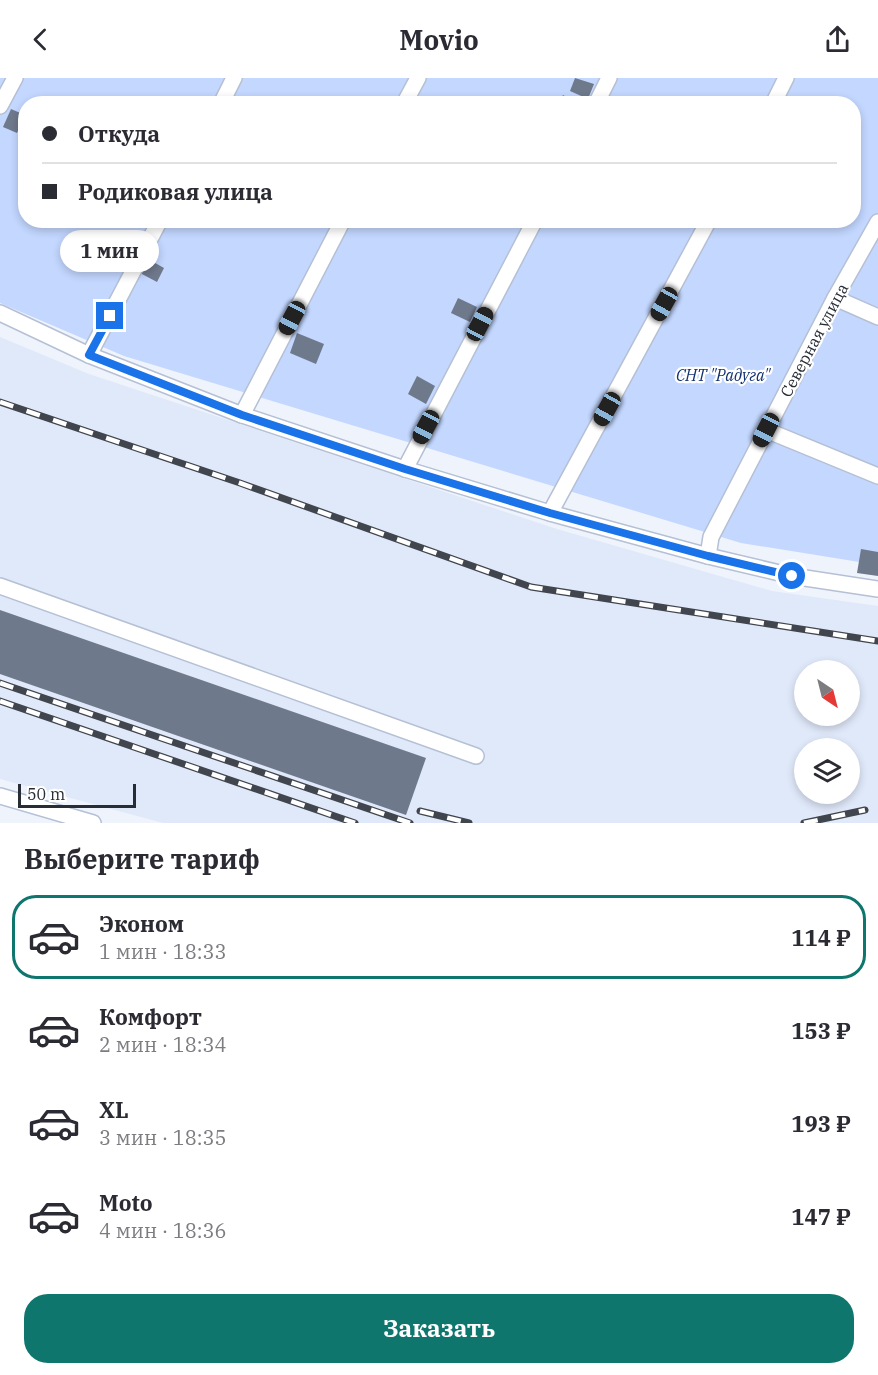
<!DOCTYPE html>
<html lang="ru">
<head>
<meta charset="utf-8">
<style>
  :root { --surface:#fff; --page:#f7f7f7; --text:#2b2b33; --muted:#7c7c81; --line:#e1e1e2; --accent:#0f766e }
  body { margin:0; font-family:"IBM Plex Serif",serif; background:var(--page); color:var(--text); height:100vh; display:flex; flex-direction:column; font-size:22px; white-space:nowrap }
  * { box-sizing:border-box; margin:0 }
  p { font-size:20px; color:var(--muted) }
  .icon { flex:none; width:33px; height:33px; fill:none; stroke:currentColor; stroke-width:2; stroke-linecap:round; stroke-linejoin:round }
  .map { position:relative; height:745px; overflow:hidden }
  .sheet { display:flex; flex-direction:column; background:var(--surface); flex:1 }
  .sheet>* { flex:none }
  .guide { position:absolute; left:18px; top:18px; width:843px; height:132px; border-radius:24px; box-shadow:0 3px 9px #0003; display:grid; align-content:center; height:132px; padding:0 24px; background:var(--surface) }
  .needle { width:39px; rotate:145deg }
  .buttons { position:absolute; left:794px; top:582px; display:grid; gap:12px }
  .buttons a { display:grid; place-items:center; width:66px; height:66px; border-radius:50%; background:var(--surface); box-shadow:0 3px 9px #0003; font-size:30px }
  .scale { position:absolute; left:18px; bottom:15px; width:118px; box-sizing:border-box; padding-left:6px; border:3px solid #282c34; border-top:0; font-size:16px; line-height:21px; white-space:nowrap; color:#282c34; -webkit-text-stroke:4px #fff; paint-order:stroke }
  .end { position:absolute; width:27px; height:27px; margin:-14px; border:8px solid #1a73e8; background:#fff; box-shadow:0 0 0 3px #fff }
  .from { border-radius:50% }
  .bubble { position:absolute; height:42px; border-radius:21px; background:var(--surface); box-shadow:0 3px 9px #0003; font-size:20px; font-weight:700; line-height:42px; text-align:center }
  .car { position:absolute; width:18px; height:36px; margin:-18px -9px; border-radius:8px; box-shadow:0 0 4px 2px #0007; background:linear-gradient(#222 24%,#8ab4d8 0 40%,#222 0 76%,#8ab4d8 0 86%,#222 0) }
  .guide b { display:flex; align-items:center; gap:21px; height:57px; font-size:22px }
  .guide b+b { border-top:2px solid var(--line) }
  .guide i { width:15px; height:15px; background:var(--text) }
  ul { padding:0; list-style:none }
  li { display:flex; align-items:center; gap:18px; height:84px; margin:0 12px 9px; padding:0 12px; border:3px solid transparent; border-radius:24px }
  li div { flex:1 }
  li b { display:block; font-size:22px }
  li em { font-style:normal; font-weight:700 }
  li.on { border-color:var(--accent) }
  li>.icon { width:54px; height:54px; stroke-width:1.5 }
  h2 { padding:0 24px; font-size:27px; line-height:72px }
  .action { display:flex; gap:12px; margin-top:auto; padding:12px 24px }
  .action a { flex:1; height:69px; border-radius:24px; background:var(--accent); color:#fff; font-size:24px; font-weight:700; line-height:69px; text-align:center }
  header { display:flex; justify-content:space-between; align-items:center; height:78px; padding:0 24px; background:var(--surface); font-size:27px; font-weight:700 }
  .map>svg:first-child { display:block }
  .built { fill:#e0e9fa; fill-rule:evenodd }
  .green { fill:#c3d7ff; fill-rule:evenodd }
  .building { fill:#6f798c }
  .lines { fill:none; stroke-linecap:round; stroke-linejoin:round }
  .minor-casing { stroke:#b5c0d5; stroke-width:18 }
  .minor { stroke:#fff; stroke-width:15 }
  .rail-casing { stroke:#41454d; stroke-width:7 }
  .rail { stroke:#fff; stroke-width:4.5; stroke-dasharray:14; stroke-linecap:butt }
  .route { stroke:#1a73e8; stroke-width:8 }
  .labels { text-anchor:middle; stroke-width:4.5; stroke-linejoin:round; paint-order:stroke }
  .street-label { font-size:16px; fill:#282c34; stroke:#fff }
  .park-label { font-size:16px; font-style:italic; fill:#133071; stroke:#fff }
</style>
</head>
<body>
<header><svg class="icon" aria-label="back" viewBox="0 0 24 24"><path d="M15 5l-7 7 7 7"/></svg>Movio<svg class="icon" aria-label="share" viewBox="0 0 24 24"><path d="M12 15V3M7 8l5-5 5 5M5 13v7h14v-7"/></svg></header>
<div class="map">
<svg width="878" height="745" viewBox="0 0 878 745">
  <rect width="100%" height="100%" fill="#eff3fc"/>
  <!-- built -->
  <path class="built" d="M 0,259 L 89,296 L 557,451 L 772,513 L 878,528 L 878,745 L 163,745 L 0,701 ZM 804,592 L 849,592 L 849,638 L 804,638 ZM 804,670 L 849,670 L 849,716 L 804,716 Z"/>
  <!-- green -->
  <path class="green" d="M 0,0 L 878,0 L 878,487 L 741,465 L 124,278 L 0,225 ZM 26,26 L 854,26 L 854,142 L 26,142 Z"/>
  <!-- building -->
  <g class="building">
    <polygon points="575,0 594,6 588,21 570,13"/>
    <polygon points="563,17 577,26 558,26"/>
    <polygon points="11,31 25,37 17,55 3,49"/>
    <polygon points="148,181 164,190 157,204 140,195"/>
    <polygon points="458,220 477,229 470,244 451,235"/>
    <polygon points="297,255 324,266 316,286 290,275"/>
    <polygon points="417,298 435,308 426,326 408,316"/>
    <polygon points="861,471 878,474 878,498 857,495"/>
    <polygon points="0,532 426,680 406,737 0,596"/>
  </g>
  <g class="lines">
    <defs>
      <g id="minor">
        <polyline points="221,26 234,0"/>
        <polyline points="404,26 418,0"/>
        <polyline points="596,26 609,0"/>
        <polyline points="773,26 786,0"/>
        <polyline points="0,28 15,0"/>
        <polyline points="835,220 878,239"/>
        <polyline points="0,235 89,277 242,337 405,391 550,435 708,478 792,498 878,511"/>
        <polyline points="89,277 160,142"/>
        <polyline points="242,337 343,142"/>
        <polyline points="766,352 878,398"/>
        <polyline points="405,391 535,142"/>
        <polyline points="550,435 709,142"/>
        <polyline points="708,478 711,459 835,220 878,144"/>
        <polyline points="0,508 476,678"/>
        <polyline points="0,718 93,745"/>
      </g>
    </defs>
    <!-- minor casing -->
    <use href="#minor" class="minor-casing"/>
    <!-- minor -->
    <use href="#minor" class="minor"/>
    <defs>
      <g id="rail">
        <polyline points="0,324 240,405 531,509 878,563"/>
        <polyline points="0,605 410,745"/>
        <polyline points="0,623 355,745"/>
        <polyline points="420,733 469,745"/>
        <polyline points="804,745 865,732"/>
      </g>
    </defs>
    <!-- rail casing -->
    <use href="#rail" class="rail-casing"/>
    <!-- rail -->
    <use href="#rail" class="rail"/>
  </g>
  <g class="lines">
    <!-- route -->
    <polyline class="route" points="110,238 89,277 242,337 405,391 550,435 708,478 792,498"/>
  </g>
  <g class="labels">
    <!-- street labels -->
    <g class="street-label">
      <text transform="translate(814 262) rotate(-62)" y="6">Северная улица</text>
    </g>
    <!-- park labels -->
    <g class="park-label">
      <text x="723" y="303">СНТ "Радуга"</text>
    </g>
  </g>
</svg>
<div class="buttons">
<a><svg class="needle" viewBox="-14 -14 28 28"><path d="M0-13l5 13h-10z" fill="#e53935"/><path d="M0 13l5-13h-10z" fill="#7c7c81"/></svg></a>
<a><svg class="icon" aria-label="layers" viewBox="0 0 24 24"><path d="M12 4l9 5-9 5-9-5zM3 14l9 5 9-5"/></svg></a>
</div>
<div class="scale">50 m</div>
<i class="end from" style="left:792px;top:498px"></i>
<i class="end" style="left:110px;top:238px"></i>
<div class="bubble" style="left:60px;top:152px;width:99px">1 мин</div>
<i class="car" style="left:664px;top:226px;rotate:209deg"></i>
<i class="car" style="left:292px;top:240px;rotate:208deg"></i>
<i class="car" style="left:480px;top:246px;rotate:28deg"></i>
<i class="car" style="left:607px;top:331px;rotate:209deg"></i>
<i class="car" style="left:426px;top:349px;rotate:208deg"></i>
<i class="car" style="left:766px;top:352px;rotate:207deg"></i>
<div class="guide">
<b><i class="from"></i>Откуда</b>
<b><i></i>Родиковая улица</b>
</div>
</div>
<section class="sheet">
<h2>Выберите тариф</h2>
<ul>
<li class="on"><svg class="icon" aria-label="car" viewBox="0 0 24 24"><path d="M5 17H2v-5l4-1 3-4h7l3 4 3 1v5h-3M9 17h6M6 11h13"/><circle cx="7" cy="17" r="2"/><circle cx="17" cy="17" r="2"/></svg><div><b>Эконом</b><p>1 мин · 18:33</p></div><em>114 ₽</em></li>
<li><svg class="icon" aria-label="car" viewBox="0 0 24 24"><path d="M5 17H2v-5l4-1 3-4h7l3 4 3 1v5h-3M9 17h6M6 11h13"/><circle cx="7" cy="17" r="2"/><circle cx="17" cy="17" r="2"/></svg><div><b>Комфорт</b><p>2 мин · 18:34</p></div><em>153 ₽</em></li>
<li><svg class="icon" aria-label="car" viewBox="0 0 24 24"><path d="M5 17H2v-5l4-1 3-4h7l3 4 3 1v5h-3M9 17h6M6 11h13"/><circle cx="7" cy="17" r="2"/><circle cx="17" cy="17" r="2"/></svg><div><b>XL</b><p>3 мин · 18:35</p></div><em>193 ₽</em></li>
<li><svg class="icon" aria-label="car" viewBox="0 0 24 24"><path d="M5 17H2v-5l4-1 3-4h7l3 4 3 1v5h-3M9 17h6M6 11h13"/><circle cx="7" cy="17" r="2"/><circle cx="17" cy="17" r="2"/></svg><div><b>Moto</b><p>4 мин · 18:36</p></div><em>147 ₽</em></li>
</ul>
<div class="action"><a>Заказать</a></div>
</section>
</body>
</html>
